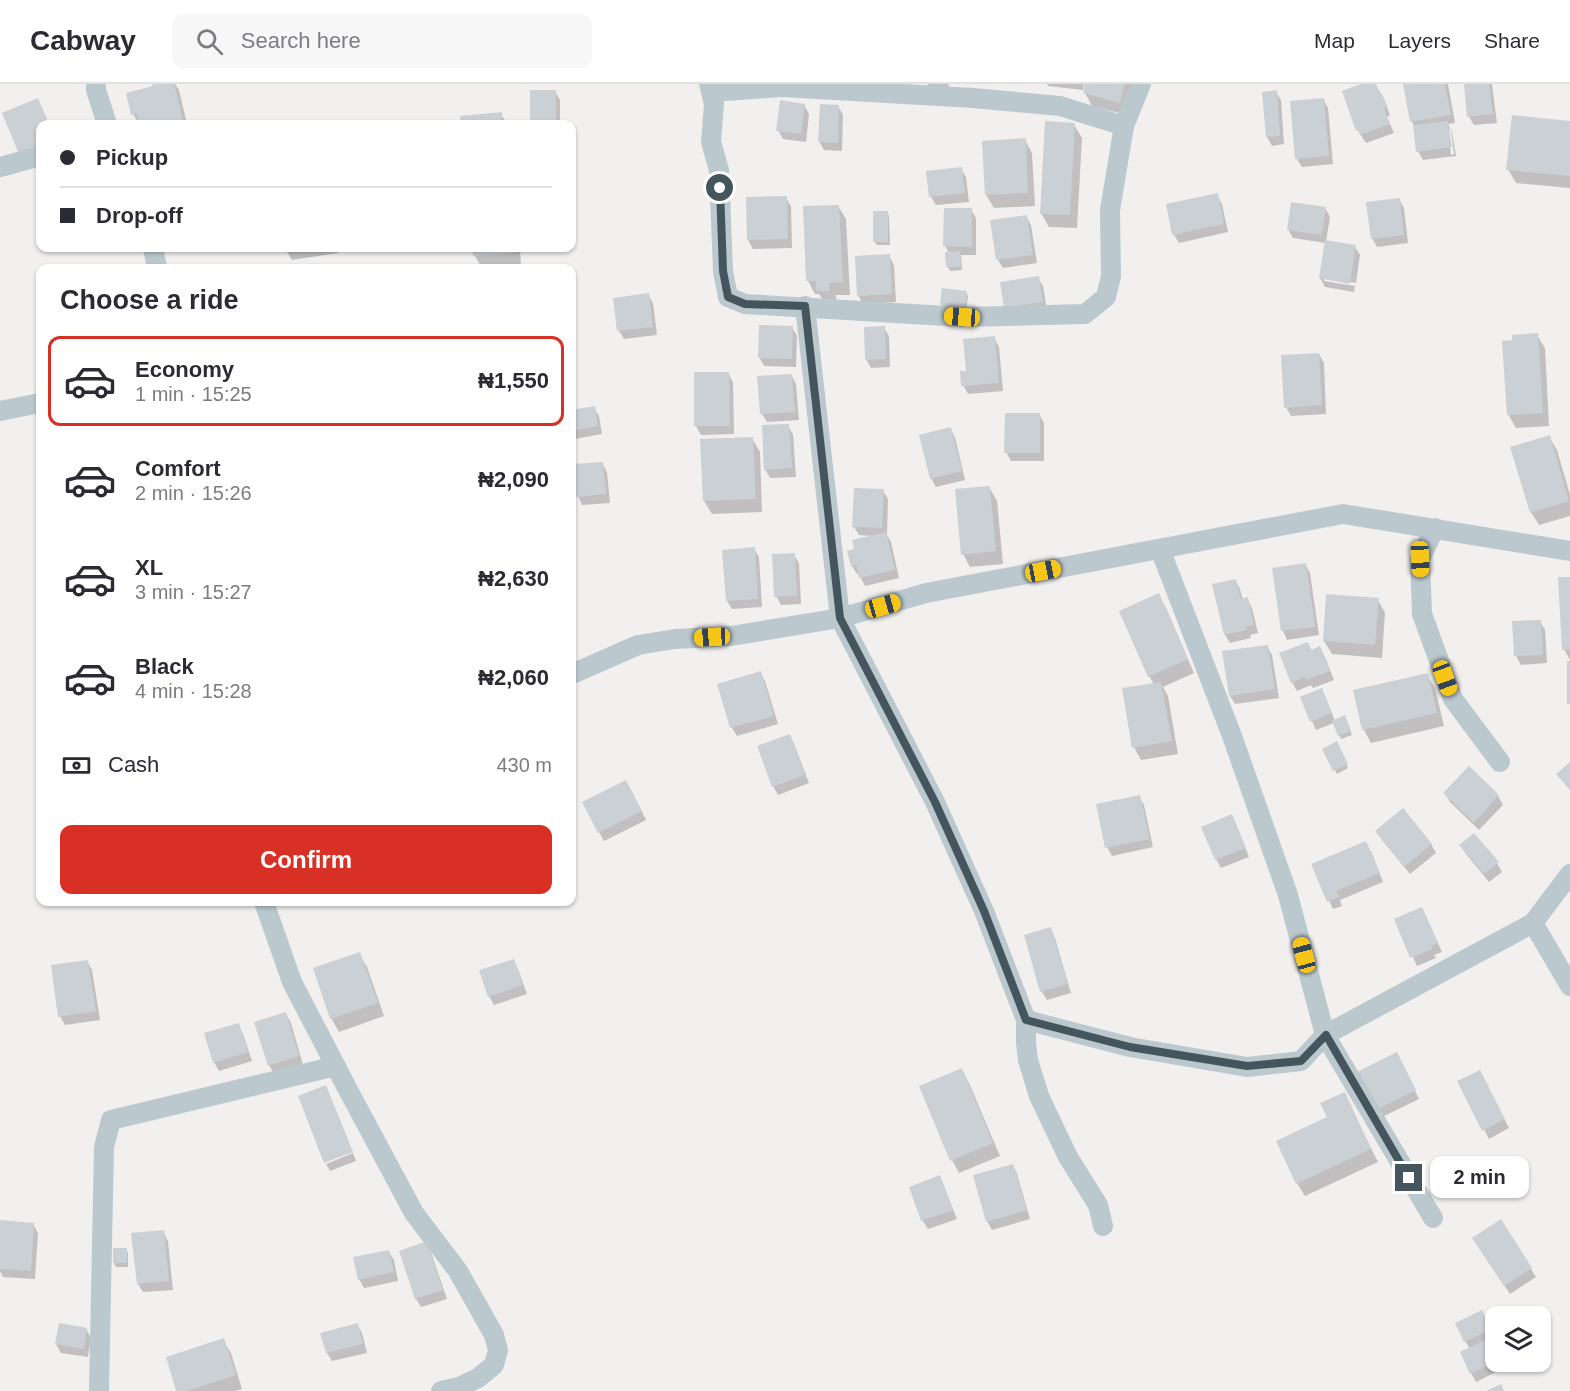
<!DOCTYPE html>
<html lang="en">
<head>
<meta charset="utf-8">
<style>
  :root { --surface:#fff; --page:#f7f7f7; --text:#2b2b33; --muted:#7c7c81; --line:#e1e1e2; --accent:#d93025 }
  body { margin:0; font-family:Helvetica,sans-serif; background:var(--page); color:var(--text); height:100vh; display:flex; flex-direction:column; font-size:22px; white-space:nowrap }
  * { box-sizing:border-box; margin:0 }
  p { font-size:20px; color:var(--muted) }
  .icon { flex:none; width:33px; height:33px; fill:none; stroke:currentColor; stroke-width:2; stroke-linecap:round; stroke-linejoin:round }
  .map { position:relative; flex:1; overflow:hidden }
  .side { position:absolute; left:36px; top:180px; width:540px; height:642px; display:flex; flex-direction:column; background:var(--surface); border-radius:12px; box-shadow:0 2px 4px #0004 }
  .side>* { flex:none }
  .hud { position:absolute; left:36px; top:36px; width:540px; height:132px; border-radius:12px; box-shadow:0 2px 4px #0004; display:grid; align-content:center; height:132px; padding:0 24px; background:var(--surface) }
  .fabs { position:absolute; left:1485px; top:1222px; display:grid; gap:12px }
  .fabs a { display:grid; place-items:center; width:66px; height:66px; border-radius:12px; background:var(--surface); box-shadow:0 2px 4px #0004; font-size:30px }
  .end { position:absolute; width:27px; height:27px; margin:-14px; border:8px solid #45555e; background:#fff; box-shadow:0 0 0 3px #fff }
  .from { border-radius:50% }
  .bubble { position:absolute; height:42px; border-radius:12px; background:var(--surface); box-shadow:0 2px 4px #0004; font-size:20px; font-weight:600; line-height:42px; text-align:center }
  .car { position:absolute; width:18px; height:36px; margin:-18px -9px; border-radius:8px; box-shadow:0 0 4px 2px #0007; background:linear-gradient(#f5c518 24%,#345 0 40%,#f5c518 0 76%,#345 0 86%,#f5c518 0) }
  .hud b { display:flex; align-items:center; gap:21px; height:57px; font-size:22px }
  .hud b+b { border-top:2px solid var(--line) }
  .hud i { width:15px; height:15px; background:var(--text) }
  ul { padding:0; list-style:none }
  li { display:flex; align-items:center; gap:18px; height:90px; margin:0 12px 9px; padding:0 12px; border:3px solid transparent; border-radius:12px }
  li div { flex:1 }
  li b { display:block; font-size:22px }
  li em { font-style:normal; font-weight:600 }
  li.on { border-color:var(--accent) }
  li>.icon { width:54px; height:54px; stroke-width:1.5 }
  h2 { padding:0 24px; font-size:27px; line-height:72px }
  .pay { display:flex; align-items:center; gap:15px; height:66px; padding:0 24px; font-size:22px }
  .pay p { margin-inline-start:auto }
  .action { display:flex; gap:12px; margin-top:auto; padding:12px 24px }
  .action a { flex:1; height:69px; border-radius:12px; background:var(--accent); color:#fff; font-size:24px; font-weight:600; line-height:69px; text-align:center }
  header { display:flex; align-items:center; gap:36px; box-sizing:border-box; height:84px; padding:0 30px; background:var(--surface); border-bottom:2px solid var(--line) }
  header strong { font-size:28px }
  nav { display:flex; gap:33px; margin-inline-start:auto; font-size:21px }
  .search { width:420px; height:54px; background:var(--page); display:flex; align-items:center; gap:15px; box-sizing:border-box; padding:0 21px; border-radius:12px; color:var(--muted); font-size:22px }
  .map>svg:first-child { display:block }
  .shadow { fill:#0003; fill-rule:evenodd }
  .building { fill:#cad0d4 }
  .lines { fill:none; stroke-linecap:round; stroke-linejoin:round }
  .minor { stroke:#bbc9cf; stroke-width:20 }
  .route { stroke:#45555e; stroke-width:8 }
</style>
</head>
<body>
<header>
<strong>Cabway</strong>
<div class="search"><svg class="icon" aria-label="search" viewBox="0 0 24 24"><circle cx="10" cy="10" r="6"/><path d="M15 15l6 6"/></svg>Search here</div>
<nav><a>Map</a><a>Layers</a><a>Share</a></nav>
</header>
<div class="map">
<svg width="1570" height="1307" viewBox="0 0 1570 1307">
  <rect width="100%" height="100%" fill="#f2efef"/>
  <!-- shadow -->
  <g class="shadow">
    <polygon points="154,0 175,0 179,6 187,40 139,40 133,30 155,4"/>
    <polygon points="927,0 949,0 948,4 929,3"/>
    <polygon points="1047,0 1084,0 1083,6 1048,2"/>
    <polygon points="1087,0 1135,0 1127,31 1092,22 1085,9"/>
    <polygon points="1366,0 1375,0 1379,6 1386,20 1390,31 1387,33 1394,49 1366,59 1358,47 1344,8"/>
    <path d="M 1405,0 L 1448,0 L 1455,39 L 1448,40 L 1452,47 L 1456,72 L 1423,76 L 1418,67 L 1414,42 L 1412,37 ZM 1448,45 L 1451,45 L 1454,70 L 1451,71 Z"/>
    <polygon points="1465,0 1492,0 1497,39 1474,41 1469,33"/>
    <polygon points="555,7 560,16 560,40 531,40 531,8"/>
    <polygon points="1276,8 1281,16 1284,60 1272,62 1267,53 1264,9"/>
    <polygon points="1323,15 1328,24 1333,80 1302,83 1297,75"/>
    <polygon points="804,21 809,30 806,58 783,55 778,46"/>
    <polygon points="838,22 843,31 842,67 824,66 819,57"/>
    <polygon points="42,25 49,40 40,40 40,72 25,78"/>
    <polygon points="501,30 507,40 462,40 462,33"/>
    <polygon points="1570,39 1570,104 1516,99 1508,85"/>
    <polygon points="1074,41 1082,54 1077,144 1049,143 1041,129"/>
    <polygon points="1025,56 1032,69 1035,122 994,124 986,111"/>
    <polygon points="961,85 966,93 969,118 936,121 931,113 928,88"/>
    <polygon points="1217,111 1222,120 1228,148 1179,159 1174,151 1167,122"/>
    <polygon points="786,114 791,122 792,164 753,165 748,156"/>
    <polygon points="1399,115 1404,124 1408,159 1377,163 1372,154"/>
    <polygon points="838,122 846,135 850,211 836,211 837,220 825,220 819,210 815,210 808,197"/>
    <polygon points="1325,124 1330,133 1326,158 1355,163 1360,171 1356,199 1324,194 1324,197 1355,202 1354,208 1325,203 1320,194 1326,159 1293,154 1288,145"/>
    <polygon points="971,126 976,134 976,171 961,171 962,186 950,187 948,183 949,169 945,162"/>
    <polygon points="887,128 889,132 890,161 877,161 874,157"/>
    <polygon points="1026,132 1031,141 1037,179 1003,184 998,176"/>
    <polygon points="287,164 337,164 338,169 292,176 287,168"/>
    <polygon points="474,164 520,164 521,182 482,184 475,172"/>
    <polygon points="889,172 894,181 896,218 863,220 858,211"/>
    <polygon points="1038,194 1043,202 1047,226 1006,224"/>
    <polygon points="966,208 968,212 966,227 944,224 942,221"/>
    <polygon points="648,211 653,219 657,251 624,255 619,247"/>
    <polygon points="792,243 797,252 796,283 764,282 759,273"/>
    <polygon points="884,244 889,252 890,283 871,284 866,275"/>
    <polygon points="1537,251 1545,264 1549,342 1516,344 1508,330"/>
    <polygon points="994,254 999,263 1003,307 968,310 963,301"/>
    <polygon points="1319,270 1324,279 1326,330 1291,332 1286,323"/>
    <polygon points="728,289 733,298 734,350 701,351 696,342"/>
    <polygon points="791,291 796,300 799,336 767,338 762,330"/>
    <polygon points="594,324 599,332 602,350 575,355 572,348 572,327"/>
    <polygon points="1039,330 1044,339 1044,377 1011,377 1006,368"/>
    <polygon points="788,342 793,350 796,393 770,394 765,385"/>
    <polygon points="950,345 955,353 965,396 936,403 931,394"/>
    <polygon points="1549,353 1557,366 1570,411 1570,432 1539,441 1531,428"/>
    <polygon points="752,354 760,368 762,428 712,430 704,417"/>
    <polygon points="602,379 607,388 610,419 582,421 578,412"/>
    <polygon points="989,403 997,417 1003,480 970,483 963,470"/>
    <polygon points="883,407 888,415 887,451 891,458 899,494 865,502 859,490 857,490 852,482 849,468 856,467 871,452 859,451 854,443"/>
    <polygon points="754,465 759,473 762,523 732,525 727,517"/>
    <polygon points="794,471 799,479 801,520 781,521 776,512"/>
    <polygon points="1305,480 1310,489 1319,551 1287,556 1283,547 1274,485"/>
    <polygon points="1570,494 1570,576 1564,565"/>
    <polygon points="1235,496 1240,505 1243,516 1247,515 1252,524 1258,549 1250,551 1251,554 1230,559 1225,551"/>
    <polygon points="1158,511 1166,524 1194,589 1163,603 1168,612 1178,670 1141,676 1134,663 1154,600 1149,592"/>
    <polygon points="1378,516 1385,529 1382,574 1332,570 1324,557"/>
    <polygon points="1540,537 1545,546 1547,579 1521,581 1516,572 1514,539"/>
    <polygon points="1308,560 1312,567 1320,564 1325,573 1334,596 1313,604 1311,601 1297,607 1292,598"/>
    <polygon points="1267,562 1272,571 1279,614 1235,620 1230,612"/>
    <polygon points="760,589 765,597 778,640 737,652 732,644 719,601"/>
    <polygon points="1427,591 1435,604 1444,642 1371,659 1364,646"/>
    <polygon points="1302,614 1326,615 1335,637 1347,637 1352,651 1341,655 1334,639 1316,646"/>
    <polygon points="789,652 794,660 809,699 778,711 773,702"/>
    <polygon points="1336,659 1348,684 1337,690 1324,665"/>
    <polygon points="1469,684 1498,712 1503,721 1479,746 1450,718 1445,709"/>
    <polygon points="631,706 646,736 604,757 599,748"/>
    <polygon points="1139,713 1144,721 1153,763 1112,772 1107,763"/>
    <polygon points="1232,732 1236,741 1249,773 1221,784 1216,775"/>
    <polygon points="1377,747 1431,760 1436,769 1410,790 1382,756"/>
    <polygon points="1461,762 1497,779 1502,788 1489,798 1466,770"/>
    <polygon points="1371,767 1383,798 1340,816 1342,822 1333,825 1313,781"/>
    <polygon points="1422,824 1442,868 1434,871 1436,874 1417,882 1396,835"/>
    <polygon points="1050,845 1055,854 1071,909 1047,916 1042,908 1026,852"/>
    <polygon points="359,870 367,883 384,932 339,948 331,934"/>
    <polygon points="513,876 518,885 527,910 494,921 489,912"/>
    <polygon points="87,877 92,886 100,936 65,941 60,932"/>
    <polygon points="286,930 291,939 303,981 274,990 269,981"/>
    <polygon points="238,941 243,950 252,977 219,987 214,978"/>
    <polygon points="1401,979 1419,1015 1382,1033 1378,1025"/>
    <polygon points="962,986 969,999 1000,1072 959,1089 952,1076"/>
    <polygon points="1484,996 1509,1044 1489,1055 1459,998"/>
    <polygon points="1344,1010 1378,1078 1305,1112 1297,1099 1328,1034"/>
    <polygon points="353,1069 356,1077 330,1087 326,1080"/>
    <polygon points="1013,1081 1017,1090 1030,1135 992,1146 987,1137"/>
    <polygon points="939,1093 944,1102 957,1135 928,1145 923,1137 911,1104"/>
    <polygon points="33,1140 38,1149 35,1195 3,1193 0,1187 0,1160"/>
    <polygon points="163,1148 168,1157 173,1206 143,1208 138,1200"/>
    <polygon points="426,1159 431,1168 447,1215 421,1223 416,1215"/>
    <polygon points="1479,1163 1531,1185 1536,1193 1510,1210"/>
    <polygon points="126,1165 128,1169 128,1183 116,1183 114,1179"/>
    <polygon points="389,1168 394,1176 398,1197 364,1204 359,1195"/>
    <polygon points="1486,1237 1495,1254 1492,1256 1496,1278 1504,1278 1506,1283 1476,1298 1471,1289 1470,1265 1465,1257"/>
    <polygon points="357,1240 362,1249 367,1269 332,1277 327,1269 322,1250"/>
    <polygon points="86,1245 91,1254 88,1273 61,1269 56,1260"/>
    <polygon points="223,1256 231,1269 242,1305 235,1307 178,1307"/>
  </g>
  <!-- building -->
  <g class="building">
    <polygon points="152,0 174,0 184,40 139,40 137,30 131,31 126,9 153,2"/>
    <polygon points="1085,0 1125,0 1120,19 1083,9"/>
    <polygon points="1361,0 1376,0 1380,10 1382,10 1387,22 1384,24 1390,40 1360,51 1358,46 1356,47 1342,7"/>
    <polygon points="1403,0 1445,0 1451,31 1410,38"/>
    <polygon points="1464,0 1489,0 1493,30 1467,33"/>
    <rect x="530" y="6" width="26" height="34"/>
    <polygon points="1277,6 1280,52 1266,53 1262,8"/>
    <polygon points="38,14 49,40 40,40 40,61 19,70 2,29"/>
    <polygon points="1324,14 1329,72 1295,75 1290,17"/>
    <polygon points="780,16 805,20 801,50 776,47"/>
    <polygon points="820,20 839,21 838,59 818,58"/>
    <polygon points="502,28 503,40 461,40 460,32"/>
    <polygon points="1512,31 1570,37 1570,92 1506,86"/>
    <polygon points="1045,37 1075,39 1070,131 1040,130"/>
    <polygon points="1448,37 1452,63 1416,68 1413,41"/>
    <polygon points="1026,54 1028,109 985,111 982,57"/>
    <polygon points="962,83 965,109 929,113 926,87"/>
    <polygon points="1218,109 1224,140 1172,151 1166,120"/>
    <polygon points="787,112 788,155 747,156 746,113"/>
    <polygon points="1400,114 1404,151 1371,155 1366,118"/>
    <polygon points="1291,118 1326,123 1322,151 1287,146"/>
    <polygon points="839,121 843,198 829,199 830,207 816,207 816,197 806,197 803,122"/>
    <polygon points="944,124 972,124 972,163 943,162"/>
    <rect x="873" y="127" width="15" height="31"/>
    <polygon points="1027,131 1033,171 996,176 990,136"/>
    <polygon points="1325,156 1356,161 1350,200 1319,194"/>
    <polygon points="285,164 308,164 308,165 286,168"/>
    <polygon points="472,164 514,164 515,169 473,172"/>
    <polygon points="960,167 961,183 946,183 945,168"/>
    <polygon points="890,170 892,210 857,212 855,172"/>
    <polygon points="1039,192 1043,218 1004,224 1000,198"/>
    <polygon points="942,204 967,207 965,224 940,221"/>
    <polygon points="649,209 653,243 617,247 613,214"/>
    <polygon points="759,241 793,242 792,275 758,274"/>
    <polygon points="885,242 886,275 865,276 864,243"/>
    <polygon points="1538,249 1543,329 1507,331 1502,257 1512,256 1512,251"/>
    <polygon points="995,252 999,299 961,302 960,287 966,287 963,255"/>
    <polygon points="1319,269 1322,321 1284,324 1281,271"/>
    <polygon points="694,288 729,288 730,342 694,342"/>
    <polygon points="792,290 795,328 760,330 757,292"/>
    <polygon points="595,322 598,342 572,347 572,326"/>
    <polygon points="1005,329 1040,329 1040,369 1004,369"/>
    <polygon points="789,340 792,384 764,386 762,341"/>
    <polygon points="951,343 962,387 930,395 919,351"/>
    <polygon points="1550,351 1569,417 1530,429 1510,363"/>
    <polygon points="753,353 756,415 703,417 700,355"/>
    <polygon points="603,378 606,410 576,413 574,380"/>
    <polygon points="990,402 996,467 961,471 955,405"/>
    <polygon points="854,404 884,405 882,444 852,443"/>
    <polygon points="886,448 895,486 859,494 856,481 851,482 847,467 854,465 852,456"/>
    <polygon points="755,463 758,515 726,517 722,466"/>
    <polygon points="795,469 797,512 774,513 772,470"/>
    <polygon points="1306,479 1315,543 1281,547 1272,484"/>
    <polygon points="1558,493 1570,493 1570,565 1562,566"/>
    <polygon points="1236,495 1241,515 1248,513 1254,541 1246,542 1247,546 1224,551 1212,500"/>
    <polygon points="1159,509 1188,575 1148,593 1119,527"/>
    <polygon points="1326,510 1379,514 1375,561 1323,557"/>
    <polygon points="1541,536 1543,571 1514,572 1512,537"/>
    <polygon points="1308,558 1311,566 1320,562 1330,587 1306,596 1305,593 1291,599 1279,569"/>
    <polygon points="1268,561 1275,605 1229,612 1222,567"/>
    <rect x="1567" y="577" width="3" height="43"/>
    <polygon points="761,587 774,632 730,644 717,600"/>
    <polygon points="1428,589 1437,629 1362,646 1353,606"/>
    <polygon points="1161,598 1172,657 1132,664 1122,604"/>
    <polygon points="1322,604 1332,629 1310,638 1300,613"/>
    <polygon points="1345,631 1351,647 1338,652 1332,637"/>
    <polygon points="790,650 805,691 772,703 757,662"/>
    <polygon points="1337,657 1348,680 1333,687 1322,665"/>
    <polygon points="1570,678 1570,706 1556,690"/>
    <polygon points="1469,682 1499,711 1474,739 1443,709"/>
    <polygon points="626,696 642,727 598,749 582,718"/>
    <polygon points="1140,711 1150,755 1105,764 1096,720"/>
    <polygon points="1403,724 1432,760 1404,783 1375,747"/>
    <polygon points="1232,730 1246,764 1215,776 1201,743"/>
    <polygon points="1474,749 1499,778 1484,790 1459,761"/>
    <polygon points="1366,757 1380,789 1336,807 1339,813 1327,818 1311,780"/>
    <polygon points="1422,823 1438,859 1431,862 1432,865 1410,874 1394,835"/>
    <polygon points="1051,843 1068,900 1040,908 1024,851"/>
    <polygon points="360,868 378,919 330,935 313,884"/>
    <polygon points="514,875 523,901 488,913 479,886"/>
    <polygon points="88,876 96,927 58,933 51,881"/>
    <polygon points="286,928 299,972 268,982 254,938"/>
    <polygon points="239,939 248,968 213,979 204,949"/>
    <polygon points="1397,968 1416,1006 1376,1026 1357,988"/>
    <polygon points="962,984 993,1059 950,1077 919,1002"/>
    <polygon points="1480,986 1505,1035 1482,1047 1457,997"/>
    <polygon points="326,1001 353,1068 324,1079 298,1012"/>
    <polygon points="1345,1008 1371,1065 1296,1100 1276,1057 1327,1033 1320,1019"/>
    <polygon points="1013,1080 1027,1126 986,1138 973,1091"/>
    <polygon points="940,1091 953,1126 921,1137 909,1103"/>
    <polygon points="1501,1135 1532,1184 1504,1202 1472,1154"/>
    <polygon points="0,1136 34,1139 31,1187 0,1185"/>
    <polygon points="164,1146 169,1197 137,1200 131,1149"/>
    <polygon points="427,1157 443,1206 415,1215 399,1167"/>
    <rect x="113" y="1164" width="14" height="15"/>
    <polygon points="389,1166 394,1188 358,1196 353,1173"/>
    <polygon points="1482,1226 1491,1245 1464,1258 1455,1239"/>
    <polygon points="59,1239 87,1244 84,1265 55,1260"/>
    <polygon points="358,1239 363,1260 326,1269 320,1249"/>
    <polygon points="1492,1253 1496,1259 1496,1278 1470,1290 1460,1268"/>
    <polygon points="224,1254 236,1291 187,1307 176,1307 166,1273"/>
    <polygon points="1501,1300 1504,1307 1486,1307"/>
  </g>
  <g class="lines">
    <!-- minor -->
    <g class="minor">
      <polyline points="96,0 96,6 107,40"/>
      <polyline points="709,0 714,20 711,58 719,86 723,187 728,213 745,220 962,233 1085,230 1106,213 1111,192 1110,126 1124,42 1141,0"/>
      <polyline points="711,8 782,3 973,14 1060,22 1124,42"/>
      <polyline points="0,83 40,72"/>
      <polyline points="153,164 157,184"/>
      <polyline points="805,222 840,534 935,718 984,827 1026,936 1026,959 1028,976 1039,1012 1068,1073 1098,1121 1103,1142"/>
      <polyline points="0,327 40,319"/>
      <polyline points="1435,444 1420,475 1422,530 1453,615 1500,678"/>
      <polyline points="572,590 638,561 675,555 731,552 840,534 926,509 1343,430 1570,467"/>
      <polyline points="264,818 292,898 347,1004 414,1129 458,1187 494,1251 498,1266 494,1281 478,1294 459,1303 441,1307"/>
      <polyline points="1533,839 1570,902"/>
      <polyline points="1026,936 1130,963 1247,983 1301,977 1325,951 1288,811 1232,652 1160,465"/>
      <polyline points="1433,1134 1325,951 1533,839 1570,790"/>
      <polyline points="99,1307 104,1063 111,1036 336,982"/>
    </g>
  </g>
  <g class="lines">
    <!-- route -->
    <polyline class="route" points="720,104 723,187 728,213 745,220 805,222 840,534 935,718 984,827 1026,936 1130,963 1247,982 1301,977 1326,951 1409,1094"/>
  </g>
</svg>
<div class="fabs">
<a><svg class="icon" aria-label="layers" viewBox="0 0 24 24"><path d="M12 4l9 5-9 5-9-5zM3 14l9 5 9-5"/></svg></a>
</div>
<i class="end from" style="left:720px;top:104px"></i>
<i class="end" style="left:1409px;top:1094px"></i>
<div class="bubble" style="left:1430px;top:1072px;width:99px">2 min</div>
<i class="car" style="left:962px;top:233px;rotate:274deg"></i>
<i class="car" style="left:1420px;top:475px;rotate:178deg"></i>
<i class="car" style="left:1043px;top:487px;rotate:79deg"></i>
<i class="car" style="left:883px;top:522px;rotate:74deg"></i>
<i class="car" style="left:712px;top:553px;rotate:267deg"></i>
<i class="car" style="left:1445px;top:594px;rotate:160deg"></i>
<i class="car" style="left:1304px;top:871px;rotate:345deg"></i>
<div class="hud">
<b><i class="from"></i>Pickup</b>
<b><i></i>Drop-off</b>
</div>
<section class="side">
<h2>Choose a ride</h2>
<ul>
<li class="on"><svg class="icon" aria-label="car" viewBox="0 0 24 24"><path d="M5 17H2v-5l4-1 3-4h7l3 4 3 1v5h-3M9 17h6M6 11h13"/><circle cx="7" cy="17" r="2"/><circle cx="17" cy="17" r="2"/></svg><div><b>Economy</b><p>1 min · 15:25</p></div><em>₦1,550</em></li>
<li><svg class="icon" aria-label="car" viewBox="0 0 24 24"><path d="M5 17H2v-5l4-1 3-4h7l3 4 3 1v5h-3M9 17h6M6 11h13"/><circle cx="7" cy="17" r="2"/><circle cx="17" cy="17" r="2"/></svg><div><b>Comfort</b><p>2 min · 15:26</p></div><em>₦2,090</em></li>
<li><svg class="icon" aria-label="car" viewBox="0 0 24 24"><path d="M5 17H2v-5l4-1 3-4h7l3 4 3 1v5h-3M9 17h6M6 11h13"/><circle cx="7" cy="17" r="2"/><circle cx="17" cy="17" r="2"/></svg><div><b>XL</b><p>3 min · 15:27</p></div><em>₦2,630</em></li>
<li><svg class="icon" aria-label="car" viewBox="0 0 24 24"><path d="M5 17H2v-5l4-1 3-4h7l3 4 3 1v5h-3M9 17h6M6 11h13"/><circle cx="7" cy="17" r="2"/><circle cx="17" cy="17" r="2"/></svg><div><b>Black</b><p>4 min · 15:28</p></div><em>₦2,060</em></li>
</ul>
<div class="pay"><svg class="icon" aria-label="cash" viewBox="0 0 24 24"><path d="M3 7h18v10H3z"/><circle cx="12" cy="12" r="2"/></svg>Cash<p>430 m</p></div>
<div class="action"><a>Confirm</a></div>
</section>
</div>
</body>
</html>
